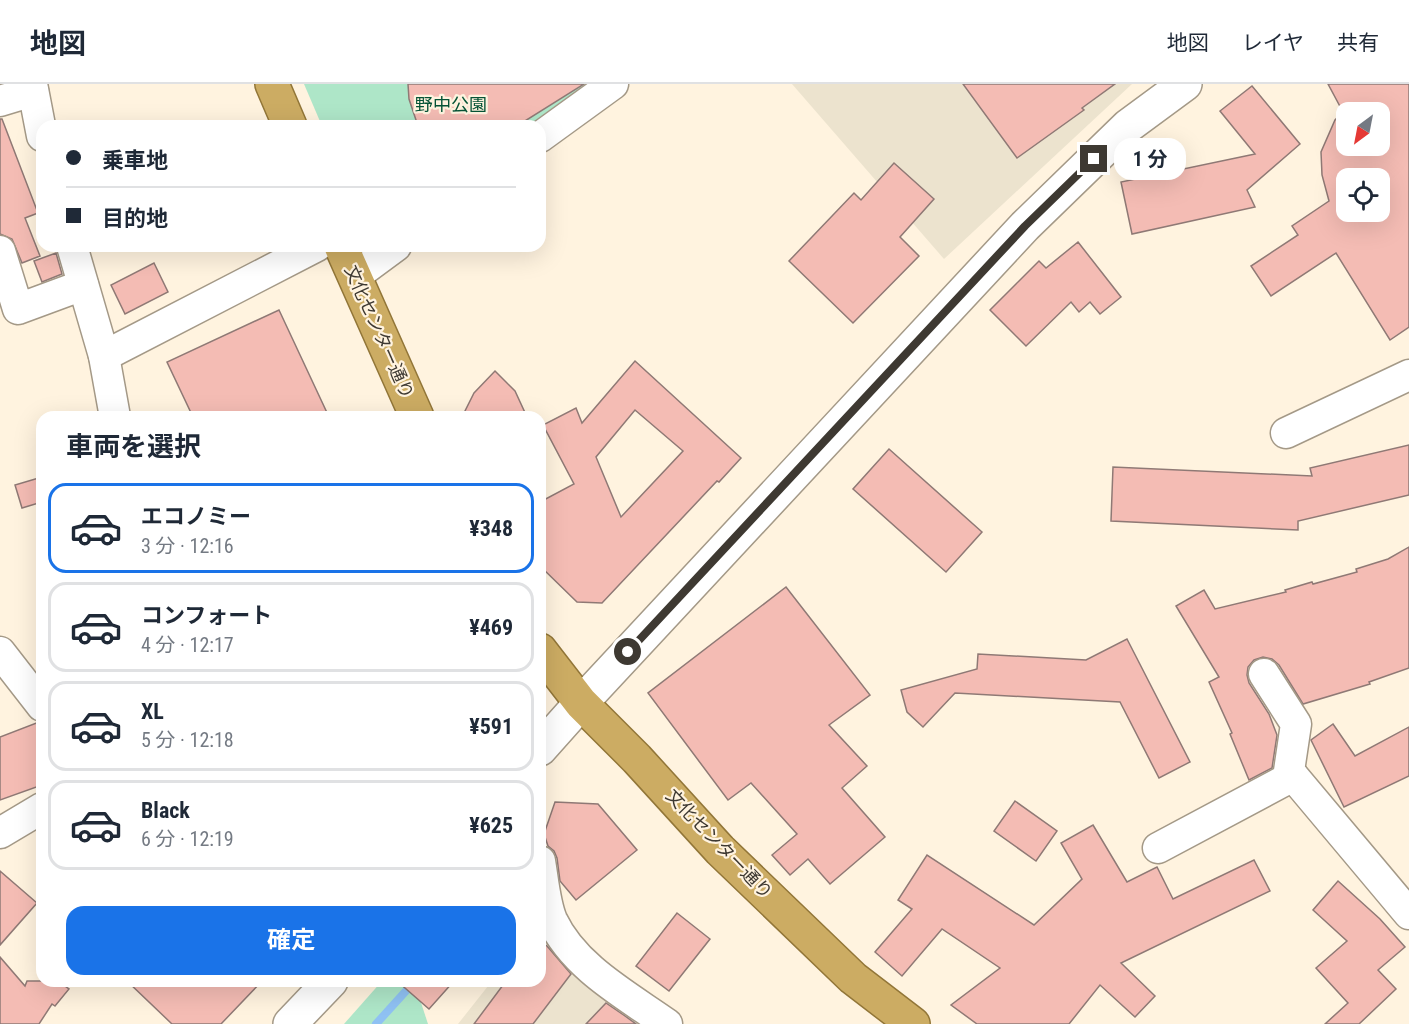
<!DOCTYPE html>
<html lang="ja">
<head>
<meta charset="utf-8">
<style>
  :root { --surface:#fff; --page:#f2f2f3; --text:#1f2937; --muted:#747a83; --line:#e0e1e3; --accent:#1a73e8 }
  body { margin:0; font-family:"Roboto Condensed","Noto Sans JP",sans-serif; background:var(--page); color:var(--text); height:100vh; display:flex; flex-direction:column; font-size:22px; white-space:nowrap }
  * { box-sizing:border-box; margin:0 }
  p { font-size:20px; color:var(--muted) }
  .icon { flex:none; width:33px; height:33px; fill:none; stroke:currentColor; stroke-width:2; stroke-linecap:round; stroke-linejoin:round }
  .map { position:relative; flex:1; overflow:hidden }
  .drawer { position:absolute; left:36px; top:327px; width:510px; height:576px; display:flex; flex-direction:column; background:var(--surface); border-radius:18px; box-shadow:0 6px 24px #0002 }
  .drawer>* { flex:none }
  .hud { position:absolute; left:36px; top:36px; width:510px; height:132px; border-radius:18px; box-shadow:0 6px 24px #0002; display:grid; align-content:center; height:132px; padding:0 30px; background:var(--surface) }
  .needle { width:39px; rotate:212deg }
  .buttons { position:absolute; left:1336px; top:18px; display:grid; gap:12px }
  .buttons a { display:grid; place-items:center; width:54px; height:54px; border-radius:12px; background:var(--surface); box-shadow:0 6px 24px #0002; font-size:30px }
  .end { position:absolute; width:27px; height:27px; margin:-14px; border:8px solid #3e3932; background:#fff; box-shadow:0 0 0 3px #fff }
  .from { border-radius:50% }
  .bubble { position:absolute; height:42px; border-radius:18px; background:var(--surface); box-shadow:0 6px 24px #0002; font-size:20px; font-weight:700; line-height:42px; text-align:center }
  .hud b { display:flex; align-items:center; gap:21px; height:57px; font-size:22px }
  .hud b+b { border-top:2px solid var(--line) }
  .hud i { width:15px; height:15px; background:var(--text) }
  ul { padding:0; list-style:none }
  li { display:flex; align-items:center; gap:18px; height:90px; margin:0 12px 9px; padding:0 18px; border:3px solid var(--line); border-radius:18px }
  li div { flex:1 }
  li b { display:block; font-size:22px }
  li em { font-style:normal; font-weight:700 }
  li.current { border-color:var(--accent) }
  li>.icon { width:54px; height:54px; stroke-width:1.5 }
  h2 { padding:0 30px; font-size:27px; line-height:72px }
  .action { display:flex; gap:12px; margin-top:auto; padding:12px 30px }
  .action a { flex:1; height:69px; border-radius:18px; background:var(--accent); color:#fff; font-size:24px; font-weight:700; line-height:69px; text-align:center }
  header { display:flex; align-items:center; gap:36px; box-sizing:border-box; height:84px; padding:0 30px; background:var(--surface); border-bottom:2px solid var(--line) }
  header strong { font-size:28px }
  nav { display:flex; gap:33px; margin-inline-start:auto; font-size:21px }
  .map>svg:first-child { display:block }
  .industrial { fill:#ece3ce }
  .green { fill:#aee6c8 }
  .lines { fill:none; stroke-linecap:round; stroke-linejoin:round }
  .stream { stroke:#8fc1f3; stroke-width:8 }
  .building { fill:#f4bcb4; stroke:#8f7975; stroke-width:1.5; fill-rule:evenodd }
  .minor-casing { stroke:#a49987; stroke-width:33 }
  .tertiary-casing { stroke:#a49987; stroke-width:36 }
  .trunk-casing { stroke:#927638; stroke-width:36 }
  .minor { stroke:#fff; stroke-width:30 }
  .tertiary { stroke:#fff; stroke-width:33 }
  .trunk { stroke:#ccac63; stroke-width:33 }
  .route { stroke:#3e3932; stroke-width:8 }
  .labels { text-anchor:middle; stroke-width:4.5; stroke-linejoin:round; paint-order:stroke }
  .park-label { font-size:18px; fill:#065336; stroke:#fff3df }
  .street-label { font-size:18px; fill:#3e3932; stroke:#fff3df }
</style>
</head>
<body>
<header>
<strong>地図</strong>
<nav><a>地図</a><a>レイヤ</a><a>共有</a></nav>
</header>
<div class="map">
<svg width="1409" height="940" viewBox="0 0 1409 940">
  <rect width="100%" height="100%" fill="#fff3df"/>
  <!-- industrial -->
  <g class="industrial">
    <polygon points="792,0 1132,0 944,175"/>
    <polygon points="540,838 658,940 458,940 492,897 540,897"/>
  </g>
  <!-- green -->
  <g class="green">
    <polygon points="304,0 598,0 537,42 322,42"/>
    <polygon points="382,897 414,897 428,940 344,940"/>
  </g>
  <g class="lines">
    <!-- stream -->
    <polyline class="stream" points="376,940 415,897"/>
  </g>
  <!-- building -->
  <g class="building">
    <polygon points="408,0 584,0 517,42 418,42 409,15"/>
    <polygon points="963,0 1115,0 1082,24 1084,26 1017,74"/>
    <path d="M 1328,0 L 1409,0 L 1409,243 L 1390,256 L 1336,169 L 1271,212 L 1251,182 L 1298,151 L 1292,142 L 1329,117 L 1322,91 L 1321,68 L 1335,36 L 1343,28 ZM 1347,28 L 1380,28 L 1380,62 L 1347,62 ZM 1347,94 L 1380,94 L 1380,128 L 1347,128 Z"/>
    <polygon points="1252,2 1300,60 1247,106 1255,123 1132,150 1121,98 1255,70 1220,27"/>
    <polygon points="0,35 2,35 38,129 25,134 40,172 22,179 12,155 0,150"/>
    <polygon points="894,79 934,115 900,153 919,172 853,239 789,177 854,109 861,116"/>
    <polygon points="1078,158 1121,213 1100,230 1090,218 1079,228 1071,218 1026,262 990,226 1039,177 1046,184"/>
    <polygon points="56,169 62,190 42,198 34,177"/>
    <polygon points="154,179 168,208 125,230 111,201"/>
    <polygon points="279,226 329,333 193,333 167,278"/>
    <path d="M 635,277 L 741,374 L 719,398 L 717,397 L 602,519 L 577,518 L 540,482 L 540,418 L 574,400 L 543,341 L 576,324 L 582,339 ZM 635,326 L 683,367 L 621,433 L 596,373 Z"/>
    <polygon points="495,287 515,307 527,333 462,333 474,309"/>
    <polygon points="1409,361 1409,411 1298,437 1298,446 1111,437 1113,383 1312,392 1310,384"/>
    <polygon points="889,365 982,448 946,488 853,405"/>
    <polygon points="42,393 42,418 22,424 15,401"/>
    <polygon points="1409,463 1409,584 1369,598 1370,600 1303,620 1279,581 1272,575 1263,573 1254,576 1248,583 1247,591 1249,599 1269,630 1277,651 1272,684 1249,696 1230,650 1232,649 1209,598 1219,593 1176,522 1204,506 1215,525 1286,508 1285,506 1312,498 1313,500 1357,488 1356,485 1388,475"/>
    <polygon points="786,503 870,611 829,641 867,682 842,704 885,753 830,800 808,775 790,791 772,771 797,750 751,699 728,716 648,609"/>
    <polygon points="1127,555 1190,678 1159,694 1120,618 955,609 923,643 907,628 901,606 977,585 978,570 1086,576"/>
    <polygon points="39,638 42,639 42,701 0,716 0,653"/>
    <polygon points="1333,640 1355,672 1409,643 1409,692 1344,723 1311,656"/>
    <polygon points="1015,717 1057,747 1036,777 994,747"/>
    <polygon points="555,718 598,720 637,766 576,816 560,797 557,774 554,767 548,762 544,750"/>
    <polygon points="1093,741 1127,798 1157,783 1173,815 1254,776 1270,807 1121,879 1155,912 1135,933 1100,901 1069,940 977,940 951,921 1000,884 942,845 902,892 875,868 912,825 898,816 927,771 1034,841 1082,795 1061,759"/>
    <polygon points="0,787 37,819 0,861"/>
    <polygon points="1338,797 1380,835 1405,863 1378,886 1396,905 1359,940 1325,940 1348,919 1316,884 1347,857 1313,826"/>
    <polygon points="677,829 710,855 669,907 636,882"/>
    <polygon points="540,857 547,862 571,890 533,940 474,940 506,897 540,897"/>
    <polygon points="0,873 25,902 27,897 68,897 65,902 69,905 55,922 52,920 39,940 0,940"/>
    <polygon points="127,897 262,897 221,940 172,940"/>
    <polygon points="397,897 454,897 429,925"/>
    <polygon points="606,919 625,932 636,940 586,940"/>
  </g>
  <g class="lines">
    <defs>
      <g id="minor">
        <polyline points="32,0 42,52"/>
        <polyline points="0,17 33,7"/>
        <polyline points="540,53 613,0"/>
        <polyline points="72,162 104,272 115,333"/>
        <polyline points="0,167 18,225 83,201"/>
        <polyline points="354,193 396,162"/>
        <polyline points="104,272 317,162"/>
        <polyline points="1286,349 1409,291"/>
        <polyline points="0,568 42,622"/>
        <polyline points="1264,590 1296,640 1289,687 1409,830"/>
        <polyline points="0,749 42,724"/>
        <polyline points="1158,764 1293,692"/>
        <path d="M 540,777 C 543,794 545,820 552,836 C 574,883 626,911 667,940"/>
      </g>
      <g id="tertiary">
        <polyline points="540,665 581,619 1025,142 1128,42 1185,0"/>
        <polyline points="290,940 331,897"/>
      </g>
      <g id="trunk">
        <polyline points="272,0 290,42"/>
        <polyline points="341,162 417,333"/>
        <polyline points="540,566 581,619 637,675 720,766 853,894 913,940"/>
      </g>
    </defs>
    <!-- minor casing -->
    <use href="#minor" class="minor-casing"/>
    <!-- tertiary casing -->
    <use href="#tertiary" class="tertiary-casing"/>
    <!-- trunk casing -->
    <use href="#trunk" class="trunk-casing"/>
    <!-- minor -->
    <use href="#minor" class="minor"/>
    <!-- tertiary -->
    <use href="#tertiary" class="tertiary"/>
    <!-- trunk -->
    <use href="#trunk" class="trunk"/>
  </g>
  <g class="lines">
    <!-- route -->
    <polyline class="route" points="628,568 1025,142 1094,75"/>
  </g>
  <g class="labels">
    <!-- park labels -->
    <g class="park-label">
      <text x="451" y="27">野中公園</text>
    </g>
    <!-- street labels -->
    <g class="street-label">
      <text transform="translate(379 248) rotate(66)" y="6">文化センター通り</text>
      <text transform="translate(719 760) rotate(46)" y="6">文化センター通り</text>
    </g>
  </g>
</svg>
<div class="buttons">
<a><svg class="needle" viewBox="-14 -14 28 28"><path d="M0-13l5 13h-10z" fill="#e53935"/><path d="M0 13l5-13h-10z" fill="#747a83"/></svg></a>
<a><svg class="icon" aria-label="locate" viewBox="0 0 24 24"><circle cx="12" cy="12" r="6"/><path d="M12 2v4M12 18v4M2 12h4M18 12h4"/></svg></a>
</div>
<i class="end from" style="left:628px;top:568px"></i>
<i class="end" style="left:1094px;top:75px"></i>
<div class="bubble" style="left:1114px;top:54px;width:72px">1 分</div>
<div class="hud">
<b><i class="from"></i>乗車地</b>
<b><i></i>目的地</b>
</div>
<section class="drawer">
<h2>車両を選択</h2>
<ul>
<li class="current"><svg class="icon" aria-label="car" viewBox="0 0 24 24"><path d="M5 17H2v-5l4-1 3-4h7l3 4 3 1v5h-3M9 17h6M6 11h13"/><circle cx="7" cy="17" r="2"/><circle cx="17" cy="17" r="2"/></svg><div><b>エコノミー</b><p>3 分 · 12:16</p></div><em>¥348</em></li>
<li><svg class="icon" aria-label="car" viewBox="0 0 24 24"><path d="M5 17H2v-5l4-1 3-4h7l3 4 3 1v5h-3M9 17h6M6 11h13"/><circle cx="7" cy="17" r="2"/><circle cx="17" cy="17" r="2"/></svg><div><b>コンフォート</b><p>4 分 · 12:17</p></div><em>¥469</em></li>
<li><svg class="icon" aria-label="car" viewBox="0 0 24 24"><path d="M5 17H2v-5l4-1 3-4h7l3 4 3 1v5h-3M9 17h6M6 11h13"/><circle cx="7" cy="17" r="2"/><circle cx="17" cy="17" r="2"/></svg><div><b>XL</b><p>5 分 · 12:18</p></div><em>¥591</em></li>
<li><svg class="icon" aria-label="car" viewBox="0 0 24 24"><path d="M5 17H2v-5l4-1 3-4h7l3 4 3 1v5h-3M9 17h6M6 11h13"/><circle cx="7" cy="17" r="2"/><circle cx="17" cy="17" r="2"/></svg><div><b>Black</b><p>6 分 · 12:19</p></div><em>¥625</em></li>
</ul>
<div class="action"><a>確定</a></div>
</section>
</div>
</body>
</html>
